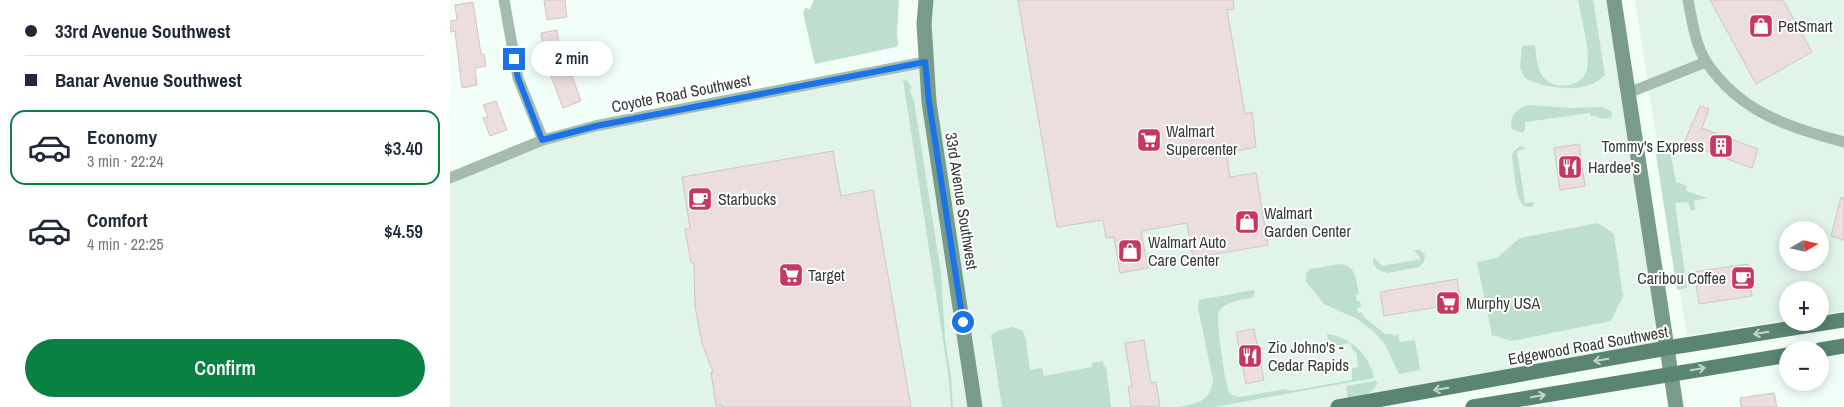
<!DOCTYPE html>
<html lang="en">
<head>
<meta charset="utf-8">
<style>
  :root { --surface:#fff; --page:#f2f2f3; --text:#1f2937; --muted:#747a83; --line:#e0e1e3; --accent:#0b8043 }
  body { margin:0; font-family:"Archivo Narrow",sans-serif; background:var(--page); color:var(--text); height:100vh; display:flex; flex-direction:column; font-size:19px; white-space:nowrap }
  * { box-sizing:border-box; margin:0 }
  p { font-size:16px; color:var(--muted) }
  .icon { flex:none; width:28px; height:28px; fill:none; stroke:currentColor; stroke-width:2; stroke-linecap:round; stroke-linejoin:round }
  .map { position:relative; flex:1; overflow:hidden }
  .side { display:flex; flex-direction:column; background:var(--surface); width:450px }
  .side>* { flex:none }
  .guide { display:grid; align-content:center; height:110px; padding:0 25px; background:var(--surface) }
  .needle { width:32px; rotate:81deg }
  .controls { position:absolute; left:1329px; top:221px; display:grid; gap:10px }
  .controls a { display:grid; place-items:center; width:50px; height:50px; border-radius:50%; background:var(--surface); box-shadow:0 2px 12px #0003; font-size:25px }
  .end { position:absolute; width:22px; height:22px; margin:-11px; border:6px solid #1a73e8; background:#fff; box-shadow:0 0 0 2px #fff }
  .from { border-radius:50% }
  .bubble { position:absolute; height:35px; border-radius:18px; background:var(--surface); box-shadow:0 2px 12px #0003; font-size:16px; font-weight:600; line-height:35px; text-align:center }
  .guide b { display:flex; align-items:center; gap:18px; height:48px; font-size:19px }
  .guide b+b { border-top:1px solid var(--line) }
  .guide i { width:12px; height:12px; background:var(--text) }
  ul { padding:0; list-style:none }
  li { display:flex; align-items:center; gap:15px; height:75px; margin:0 10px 8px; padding:0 15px; border:2px solid transparent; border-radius:15px }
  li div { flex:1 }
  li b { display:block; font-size:19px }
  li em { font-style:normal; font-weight:600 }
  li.active { border-color:var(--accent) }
  li>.icon { width:45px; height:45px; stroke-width:1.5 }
  .action { display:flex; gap:10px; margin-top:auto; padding:10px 25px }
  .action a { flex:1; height:58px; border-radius:30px; background:var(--accent); color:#fff; font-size:20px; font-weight:600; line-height:58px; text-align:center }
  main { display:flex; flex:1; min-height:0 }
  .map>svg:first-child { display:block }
  .built { fill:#e0f4ea; fill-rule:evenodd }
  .green { fill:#bedfce }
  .building { fill:#ecdedf; stroke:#d2c4c6 }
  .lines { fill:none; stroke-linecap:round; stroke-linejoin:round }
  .street { stroke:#a4bbaf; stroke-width:11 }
  .secondary { stroke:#799c8a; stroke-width:15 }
  .primary { stroke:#5a8570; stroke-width:15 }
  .oneway { stroke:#c5d4cd }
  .route { stroke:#1a73e8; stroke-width:6 }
  .labels { text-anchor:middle; stroke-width:4; stroke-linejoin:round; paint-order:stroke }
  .poi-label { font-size:16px; fill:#373b39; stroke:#fff; text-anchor:start }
  .street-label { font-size:16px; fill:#373b39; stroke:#fff }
</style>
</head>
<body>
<main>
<section class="side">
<div class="guide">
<b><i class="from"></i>33rd Avenue Southwest</b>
<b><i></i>Banar Avenue Southwest</b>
</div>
<ul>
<li class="active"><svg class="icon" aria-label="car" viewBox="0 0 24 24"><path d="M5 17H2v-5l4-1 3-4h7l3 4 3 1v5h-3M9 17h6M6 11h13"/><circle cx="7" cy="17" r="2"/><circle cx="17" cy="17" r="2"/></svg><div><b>Economy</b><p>3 min · 22:24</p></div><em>$3.40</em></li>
<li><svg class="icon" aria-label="car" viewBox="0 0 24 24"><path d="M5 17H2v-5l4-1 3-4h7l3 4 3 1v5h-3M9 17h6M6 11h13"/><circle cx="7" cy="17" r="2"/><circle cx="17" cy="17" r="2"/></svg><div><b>Comfort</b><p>4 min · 22:25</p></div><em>$4.59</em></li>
</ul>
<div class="action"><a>Confirm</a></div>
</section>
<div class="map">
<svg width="1394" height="407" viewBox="0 0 1394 407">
  <rect width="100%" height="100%" fill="#f2fff8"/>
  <!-- built -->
  <g class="built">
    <polygon points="476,0 1164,0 1217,348 888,407 0,407 0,178 93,140 475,62"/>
    <path d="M 1185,0 L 1394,0 L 1394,311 L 1370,315 L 1370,290 L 1338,290 L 1337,320 L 1237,336 ZM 1338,230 L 1370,230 L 1370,262 L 1338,262 Z"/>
  </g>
  <!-- green -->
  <g class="green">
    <polygon points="364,0 449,0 447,33 448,45 446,47 365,64 353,13 355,8 360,9"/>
    <path d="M 1128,0 L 1143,0 L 1155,75 C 1136,95 1097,89 1075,78 L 1070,68 L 1072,46 L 1085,45 C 1086,55 1087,70 1094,78 C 1106,91 1133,87 1137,69 C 1141,49 1131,20 1128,0 Z"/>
    <path d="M 453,79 C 458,81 461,84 462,90 L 460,88 L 459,89 L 464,101 L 491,273 L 495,339 L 501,377 L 503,407 L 501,407 L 499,380 Z"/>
    <path d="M 1077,105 L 1121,108 L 1151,107 L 1161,111 L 1162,117 L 1152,119 L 1146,116 L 1141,116 L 1140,113 L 1075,122 L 1075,130 L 1072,133 L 1062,129 C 1058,117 1066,110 1077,105 Z"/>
    <path d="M 1070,146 L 1074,147 L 1076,149 L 1067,151 L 1075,203 L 1083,202 L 1084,204 L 1082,207 C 1077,207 1073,207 1071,202 C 1065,193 1064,168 1062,156 L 1063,152 Z"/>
    <polygon points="1219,146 1226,182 1237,186 1236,191 1258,198 1244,201 1245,210 1241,210 1238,202 1225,203 1237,288 1227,290 1205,148"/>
    <polygon points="1148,223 1164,234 1173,296 1161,321 1062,341 1042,335 1027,262 1047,258 1070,238"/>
    <polygon points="964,250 970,250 975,255 974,262 969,267 937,273 927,269 923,263 924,257 932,266 971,259"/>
    <path d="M 890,264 C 906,265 906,280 909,294 L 906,295 L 907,301 L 910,301 L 911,307 L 907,308 L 908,313 L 912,312 L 914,317 L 935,334 L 943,334 L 943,336 L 948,334 L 950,342 L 965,340 L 970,370 L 949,374 L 935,344 L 923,331 L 907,319 L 874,304 L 856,282 L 856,274 L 860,269 Z"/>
    <path d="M 803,290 L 805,292 L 802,298 C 791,300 776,301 769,311 C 765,317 775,385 779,392 C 782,396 786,396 790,397 L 835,389 L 840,391 L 902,380 L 902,368 L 908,367 L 906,352 L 902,350 L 901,343 L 882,346 L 881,357 L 877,334 C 900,336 920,355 924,378 L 764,407 L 727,407 C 746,404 761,402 763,380 L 748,308 L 749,300 Z"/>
    <polygon points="562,327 572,330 575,336 580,370 592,368 594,376 642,367 642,363 653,361 654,367 656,366 661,407 552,407 541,335 547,331"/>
    <path d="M 925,381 L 928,382 C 923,395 911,396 898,399 L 896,386 Z"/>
  </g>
  <!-- building -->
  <g class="building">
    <polygon points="94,0 115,0 117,17 97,20"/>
    <polygon points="568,0 783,0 784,9 777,10 795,114 802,112 806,147 776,153 780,177 806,173 818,245 743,258 737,223 691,231 698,268 670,273 664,237 656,238 653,220 607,227"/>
    <polygon points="1260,0 1333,0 1362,52 1306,84"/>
    <polygon points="23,2 31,54 34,54 36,66 25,68 27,85 12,88 5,31 0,32 0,21 7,20 5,5"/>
    <polygon points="107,30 112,68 115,67 118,77 122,76 131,101 113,108 95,60 91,33"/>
    <polygon points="46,101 57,130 40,136 33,118 38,117 33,105"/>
    <polygon points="1250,106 1259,109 1252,128 1308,149 1302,168 1234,143"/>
    <polygon points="1129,144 1135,186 1110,190 1104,148"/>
    <polygon points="383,151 391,196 423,190 461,407 272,407 272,405 266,406 261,372 263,372 252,343 245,306 244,263 241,263 235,229 240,228 232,177"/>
    <polygon points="1391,197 1394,198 1394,240 1381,236"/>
    <polygon points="1298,264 1302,296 1249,304 1244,272"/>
    <polygon points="1007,279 1011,303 934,316 930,292"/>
    <polygon points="804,329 814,380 796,384 786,332"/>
    <polygon points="694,340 701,383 706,382 710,406 681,407 678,387 682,386 675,343"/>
    <polygon points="1324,393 1327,407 1291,407 1290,398"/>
  </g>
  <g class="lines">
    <!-- street -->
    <g class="street">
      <polyline points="54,0 68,78 93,140"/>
      <path d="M 1238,0 C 1242,20 1245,45 1257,63 C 1291,113 1339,127 1394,142"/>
      <polyline points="1178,93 1256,62"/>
      <polyline points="0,178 93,140 145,126 475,62"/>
    </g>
    <!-- secondary -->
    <g class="secondary">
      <polyline points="476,0 474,24 479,102 525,407"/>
      <polyline points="1164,0 1226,407"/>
    </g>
    <!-- primary -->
    <g class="primary">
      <polyline points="1370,350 1394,346"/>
      <polyline points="888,407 1217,348 1394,320"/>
      <polyline points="1023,407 1338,355"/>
    </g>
  </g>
  <!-- one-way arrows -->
  <defs><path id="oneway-shaft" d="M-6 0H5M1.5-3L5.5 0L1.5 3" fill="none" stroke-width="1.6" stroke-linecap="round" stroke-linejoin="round" transform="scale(1.25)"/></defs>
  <g class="oneway">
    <use href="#oneway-shaft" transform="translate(1311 333) rotate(171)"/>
    <use href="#oneway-shaft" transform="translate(1151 360) rotate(170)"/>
    <use href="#oneway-shaft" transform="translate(1248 369) rotate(-9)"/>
    <use href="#oneway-shaft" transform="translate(991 389) rotate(170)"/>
    <use href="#oneway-shaft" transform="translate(1088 396) rotate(-10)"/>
  </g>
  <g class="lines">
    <!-- route -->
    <polyline class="route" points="64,59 68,78 92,140 146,126 475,62 479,102 513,322"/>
  </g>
  <!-- icons -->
  <defs>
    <symbol id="shop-square" viewBox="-11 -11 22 22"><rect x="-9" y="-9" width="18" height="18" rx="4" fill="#c73860" stroke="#fff"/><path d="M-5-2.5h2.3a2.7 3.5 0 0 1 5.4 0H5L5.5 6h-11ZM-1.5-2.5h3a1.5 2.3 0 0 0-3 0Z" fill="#fff"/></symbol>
    <symbol id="supermarket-square" viewBox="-11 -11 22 22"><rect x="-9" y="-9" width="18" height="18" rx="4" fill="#c73860" stroke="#fff"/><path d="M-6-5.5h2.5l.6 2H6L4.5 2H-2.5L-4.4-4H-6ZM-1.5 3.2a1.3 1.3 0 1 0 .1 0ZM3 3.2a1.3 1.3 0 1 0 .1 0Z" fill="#fff"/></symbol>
    <symbol id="building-square" viewBox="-11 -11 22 22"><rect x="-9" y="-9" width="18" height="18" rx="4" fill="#c73860" stroke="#fff"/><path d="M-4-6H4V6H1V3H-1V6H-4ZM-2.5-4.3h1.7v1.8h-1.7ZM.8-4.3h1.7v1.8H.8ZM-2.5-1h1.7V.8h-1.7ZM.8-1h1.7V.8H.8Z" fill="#fff"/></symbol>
    <symbol id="restaurant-square" viewBox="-11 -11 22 22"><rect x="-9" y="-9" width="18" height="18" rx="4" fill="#c73860" stroke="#fff"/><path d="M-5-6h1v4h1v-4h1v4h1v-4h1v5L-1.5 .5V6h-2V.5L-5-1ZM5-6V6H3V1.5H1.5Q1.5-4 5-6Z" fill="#fff"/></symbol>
    <symbol id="cafe-square" viewBox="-11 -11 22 22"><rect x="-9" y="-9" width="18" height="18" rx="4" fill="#c73860" stroke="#fff"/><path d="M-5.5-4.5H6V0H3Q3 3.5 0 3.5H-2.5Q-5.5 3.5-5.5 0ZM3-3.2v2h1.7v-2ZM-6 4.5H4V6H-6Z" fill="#fff"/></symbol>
  </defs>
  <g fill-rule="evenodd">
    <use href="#shop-square" x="1297" y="12" width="28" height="28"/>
    <use href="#supermarket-square" x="685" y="126" width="28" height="28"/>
    <use href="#building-square" x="1257" y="132" width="28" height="28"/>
    <use href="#restaurant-square" x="1106" y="153" width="28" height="28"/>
    <use href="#cafe-square" x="236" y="185" width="28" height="28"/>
    <use href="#shop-square" x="783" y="208" width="28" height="28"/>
    <use href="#shop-square" x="666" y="237" width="28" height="28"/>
    <use href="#supermarket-square" x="327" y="261" width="28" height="28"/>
    <use href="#cafe-square" x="1279" y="264" width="28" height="28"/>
    <use href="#supermarket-square" x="984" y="289" width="28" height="28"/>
    <use href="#restaurant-square" x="786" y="342" width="28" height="28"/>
  </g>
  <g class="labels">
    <!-- poi labels -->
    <g class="poi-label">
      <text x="1328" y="32">PetSmart</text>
      <text x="716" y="137">Walmart<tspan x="716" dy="18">Supercenter</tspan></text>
      <text x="1254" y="152" text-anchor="end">Tommy's Express</text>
      <text x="1138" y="173">Hardee's</text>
      <text x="268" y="205">Starbucks</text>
      <text x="814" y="219">Walmart<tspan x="814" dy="18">Garden Center</tspan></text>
      <text x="698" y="248">Walmart Auto<tspan x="698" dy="18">Care Center</tspan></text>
      <text x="358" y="281">Target</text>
      <text x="1276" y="284" text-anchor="end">Caribou Coffee</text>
      <text x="1016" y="309">Murphy USA</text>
      <text x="818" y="353">Zio Johno's -<tspan x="818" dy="18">Cedar Rapids</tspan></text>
    </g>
    <!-- street labels -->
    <g class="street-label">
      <text transform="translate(231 93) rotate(-11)" y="6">Coyote Road Southwest</text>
      <text transform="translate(512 201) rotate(81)" y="6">33rd Avenue Southwest</text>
      <text transform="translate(1138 345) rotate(-10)" y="6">Edgewood Road Southwest</text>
    </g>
  </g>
</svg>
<div class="controls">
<a><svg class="needle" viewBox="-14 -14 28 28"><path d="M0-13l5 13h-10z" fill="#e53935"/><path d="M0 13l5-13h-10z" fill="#747a83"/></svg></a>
<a>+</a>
<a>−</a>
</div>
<i class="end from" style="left:513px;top:322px"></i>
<i class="end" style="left:64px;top:59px"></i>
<div class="bubble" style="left:81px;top:41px;width:82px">2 min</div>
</div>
</main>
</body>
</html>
